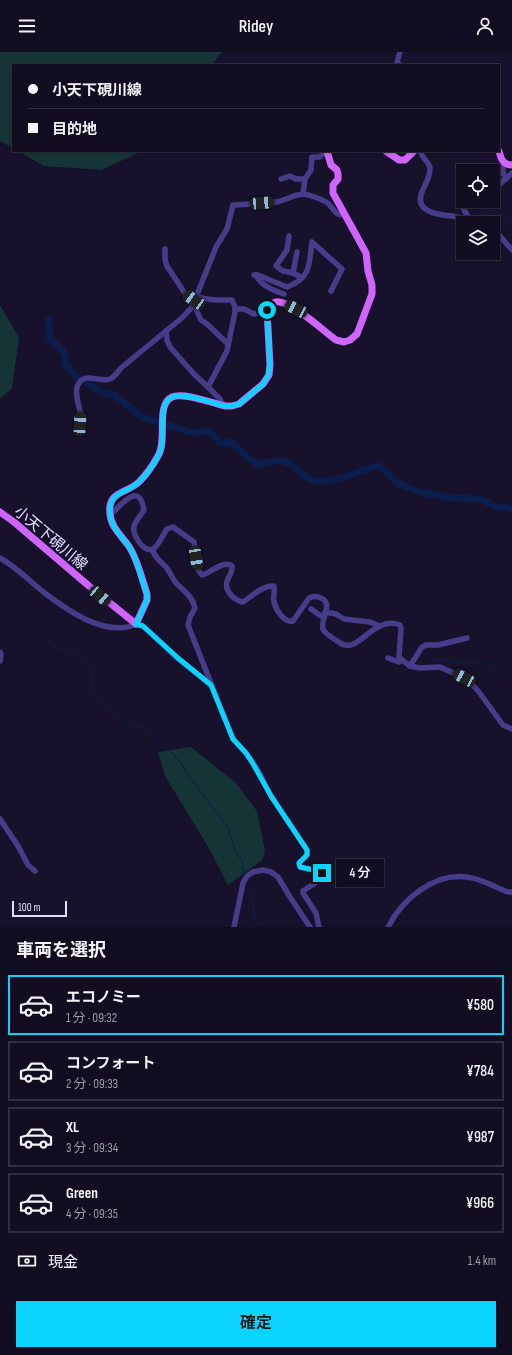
<!DOCTYPE html>
<html lang="ja">
<head>
<meta charset="utf-8">
<style>
  :root { --surface:#120d21; --page:#1f1b2e; --text:#f1f3f6; --muted:#9c9ca5; --line:#312d3f; --accent:#0ad3fd }
  body { margin:0; font-family:"Sofia Sans Condensed","Noto Sans JP",sans-serif; background:var(--page); color:var(--text); height:100vh; display:flex; flex-direction:column; font-size:15px; white-space:nowrap }
  * { box-sizing:border-box; margin:0 }
  p { font-size:13px; color:var(--muted) }
  .icon { flex:none; width:22px; height:22px; fill:none; stroke:currentColor; stroke-width:2; stroke-linecap:round; stroke-linejoin:round }
  .map { position:relative; height:875px; overflow:hidden }
  .drawer { display:flex; flex-direction:column; background:var(--surface); flex:1 }
  .drawer>* { flex:none }
  .guide { position:absolute; left:12px; top:12px; width:488px; height:88px; border-radius:0px; box-shadow:0 1px 3px #0004,0 0 0 1px var(--line); display:grid; align-content:center; height:88px; padding:0 16px; background:var(--surface) }
  .fabs { position:absolute; left:456px; top:112px; display:grid; gap:8px }
  .fabs a { display:grid; place-items:center; width:44px; height:44px; border-radius:0px; background:var(--surface); box-shadow:0 1px 3px #0004,0 0 0 1px var(--line); font-size:20px }
  .scale { position:absolute; left:12px; bottom:10px; width:55px; box-sizing:border-box; padding-left:4px; border:2px solid #e3dcff; border-top:0; font-size:11px; line-height:14px; white-space:nowrap; color:#e3dcff; -webkit-text-stroke:3px #18112c; paint-order:stroke }
  .end { position:absolute; width:18px; height:18px; margin:-9px; border:5px solid #0ad3fd; background:#111; box-shadow:0 0 0 2px #111 }
  .from { border-radius:50% }
  .bubble { position:absolute; height:28px; border-radius:0px; background:var(--surface); box-shadow:0 1px 3px #0004,0 0 0 1px var(--line); font-size:13px; font-weight:600; line-height:28px; text-align:center }
  .car { position:absolute; width:12px; height:24px; margin:-12px -6px; border-radius:5px; box-shadow:0 0 3px 1px #0007; background:linear-gradient(#222 24%,#8ab4d8 0 40%,#222 0 76%,#8ab4d8 0 86%,#222 0) }
  .guide b { display:flex; align-items:center; gap:14px; height:38px; font-size:15px }
  .guide b+b { border-top:1px solid var(--line) }
  .guide i { width:10px; height:10px; background:var(--text) }
  ul { padding:0; list-style:none }
  li { display:flex; align-items:center; gap:12px; height:60px; margin:0 8px 6px; padding:0 8px; border:2px solid var(--line); border-radius:0px }
  li div { flex:1 }
  li b { display:block; font-size:15px }
  li em { font-style:normal; font-weight:600 }
  li.on { border-color:var(--accent) }
  li>.icon { width:36px; height:36px; stroke-width:1.5 }
  h2 { padding:0 16px; font-size:18px; line-height:48px }
  .pay { display:flex; align-items:center; gap:10px; height:44px; padding:0 16px; font-size:15px }
  .pay p { margin-inline-start:auto }
  .action { display:flex; gap:8px; margin-top:auto; padding:8px 16px }
  .action a { flex:1; height:46px; border-radius:0px; background:var(--accent); color:#111; font-size:16px; font-weight:600; line-height:46px; text-align:center }
  header { display:flex; justify-content:space-between; align-items:center; height:52px; padding:0 16px; background:var(--surface); font-size:18px; font-weight:600 }
  .map>svg:first-child { display:block }
  .green { fill:#143436 }
  .lines { fill:none; stroke-linecap:round; stroke-linejoin:round }
  .stream { stroke:#0b1e4b; stroke-width:1 }
  .river { stroke:#0b1e4b; stroke-width:7 }
  .minor { stroke:#463d8a; stroke-width:5.5 }
  .major { stroke:#d064fe; stroke-width:7 }
  .route { stroke:#0ad3fd; stroke-width:5 }
  .labels { text-anchor:middle; stroke-width:3; stroke-linejoin:round; paint-order:stroke }
  .street-label { font-size:15px; fill:#e3dcff; stroke:#18112c }
</style>
</head>
<body>
<header><svg class="icon" aria-label="menu" viewBox="0 0 24 24"><path d="M4 6h16M4 12h16M4 18h16"/></svg>Ridey<svg class="icon" aria-label="person" viewBox="0 0 24 24"><circle cx="12" cy="8" r="4"/><path d="M4 21q1-7 8-7t8 7"/></svg></header>
<div class="map">
<svg width="512" height="875" viewBox="0 0 512 875">
  <rect width="100%" height="100%" fill="#18112c"/>
  <!-- green -->
  <g class="green">
    <polygon points="0,0 222,0 212,13 13,13 13,96 0,89"/>
    <polygon points="18,99 142,99 101,118 44,114"/>
    <polygon points="0,253 19,286 12,336 0,347"/>
    <polygon points="191,695 236,731 257,759 265,799 262,808 228,833 210,798 165,724 158,700"/>
  </g>
  <g class="lines">
    <!-- stream -->
    <g class="stream">
      <polyline points="464,149 471,155 499,160 510,168 512,168"/>
      <polyline points="45,586 54,595 75,600 88,608 93,617 92,637 95,644 107,657 124,668 145,676 158,684 183,714 190,726 227,774 236,800 242,809 245,822"/>
      <polyline points="430,607 484,612 495,617 512,629"/>
      <polyline points="247,829 251,841 255,867 260,875"/>
    </g>
    <!-- river -->
    <path class="river" d="M 49,268 L 50,287 L 64,301 L 66,314 L 77,325 L 101,340 L 114,343 L 142,365 L 193,381 L 208,379 C 222,387 213,394 232,390 L 248,406 L 258,412 C 266,412 274,407 282,409 C 296,411 302,427 316,429 C 337,431 357,419 377,414 L 381,415 L 397,431 L 420,440 L 453,446 L 480,447 L 495,454 L 512,457"/>
    <!-- minor -->
    <g class="minor">
      <polyline points="400,13 397,10 400,0"/>
      <path d="M 420,99 C 423,108 430,110 430,117 C 430,127 423,135 421,143 C 416,161 441,163 452,164 C 458,165 464,167 470,168"/>
      <polyline points="503,110 503,120 506,127"/>
      <polyline points="281,127 290,124 296,127 305,127 311,118 312,105 319,105 327,99"/>
      <polyline points="493,137 498,134 512,121"/>
      <polyline points="303,142 305,127"/>
      <polyline points="463,144 460,148 460,151 470,168 474,171"/>
      <polyline points="493,180 499,183 512,198"/>
      <polyline points="289,184 287,198 276,214 283,219 293,221"/>
      <polyline points="165,197 165,208 167,214 186,243 196,250 197,259 201,268 207,272 228,292"/>
      <polyline points="297,200 293,221 299,224 300,227"/>
      <path d="M 254,223 L 258,223 L 287,235 C 311,226 309,213 312,190 L 342,217 L 331,239"/>
      <path d="M 256,223 C 261,234 273,238 284,242"/>
      <path d="M 196,243 C 206,249 221,248 232,248 L 235,255 L 235,260 L 227,299 L 208,335 L 220,347 L 223,353"/>
      <polyline points="235,257 244,257 254,262 264,260 264,257"/>
      <polyline points="166,279 167,288 170,295 194,322 208,335"/>
      <path d="M 80,381 C 80,375 82,368 81,363 C 79,354 75,344 77,335 C 83,318 99,331 110,327 C 115,325 118,319 121,316 L 183,265 L 192,255 L 216,195 L 227,177 L 233,153 C 247,152 262,152 276,150 C 288,148 296,140 309,143 C 315,145 321,147 326,150 C 333,154 335,166 345,162"/>
      <path d="M 110,463 C 120,455 139,427 144,458 C 141,463 136,468 134,474 C 132,482 143,501 153,497 C 158,495 164,481 167,477 L 173,475 L 194,490 L 198,518 L 202,523 L 205,522 C 212,519 225,508 232,514 C 233,520 229,524 227,529 C 224,539 235,549 243,550 C 252,544 263,533 274,534 C 275,540 273,545 274,550 C 276,558 284,571 293,569 L 309,546 C 313,544 317,544 321,546 C 334,551 320,568 323,577 C 325,582 337,589 342,592 C 359,601 374,563 400,573 L 401,577 L 399,605 L 402,608 L 410,614 L 420,616 L 440,615 L 464,626 L 469,629 L 479,640 L 503,673 L 512,677"/>
      <path d="M 153,497 C 153,504 161,510 166,515 C 170,520 172,526 176,531 C 184,539 193,545 195,556 L 190,565 L 188,573 L 233,687 L 246,701 L 258,718 L 271,744 L 307,798 L 307,803 L 299,811 L 300,815 L 321,820 L 321,823 L 318,829 L 303,839 L 303,841 L 316,861 L 319,875"/>
      <path d="M 0,506 C 18,516 30,530 46,542 C 70,560 104,584 135,573"/>
      <polyline points="311,557 324,566"/>
      <polyline points="325,560 336,562 344,567 370,570 379,574"/>
      <polyline points="136,572 143,574 177,606 210,632"/>
      <polyline points="0,600 1,602 0,609"/>
      <polyline points="388,606 399,610 402,608"/>
      <polyline points="410,614 422,595 426,593 438,593 467,586"/>
      <polyline points="0,767 18,794 28,813 35,819"/>
      <polyline points="234,875 243,831 247,824 253,820 263,818 271,820 278,825 290,845 310,875"/>
      <path d="M 388,875 C 402,848 434,820 467,825 C 482,827 495,835 508,840 L 512,840"/>
    </g>
    <!-- major -->
    <g class="major">
      <polyline points="386,99 399,108 405,108 414,99"/>
      <path d="M 499,99 C 501,107 503,113 512,113"/>
      <path d="M 0,460 L 14,470 L 89,534 L 136,572 L 147,548 L 147,542 C 142,527 138,509 130,496 C 123,485 111,476 110,462 C 107,438 128,442 140,429 C 147,422 153,413 158,404 C 168,388 155,353 172,345 C 183,340 213,351 225,354 L 232,354 L 239,352 L 263,332 L 269,323 L 270,313 L 267,258 C 269,254 271,251 276,250 C 289,247 325,280 336,288 L 344,290 L 350,288 L 357,282 L 372,242 L 372,233 L 368,219 L 366,201 L 333,141 L 333,133 L 338,127 L 338,122 L 337,118 L 331,113 L 327,99"/>
    </g>
  </g>
  <g class="lines">
    <!-- route -->
    <path class="route" d="M 267,258 L 270,313 L 268,324 L 263,332 L 239,352 L 232,354 L 225,354 C 213,351 183,340 172,345 C 155,353 168,388 158,404 C 153,413 147,422 140,429 C 128,442 108,438 110,462 C 111,476 123,485 130,496 C 138,509 141,527 147,542 L 147,548 L 136,572 L 143,574 L 178,606 L 211,633 L 233,687 L 246,701 L 252,710 L 271,744 L 307,798 L 307,803 L 299,811 L 300,815 L 319,819 L 322,821"/>
  </g>
  <g class="labels">
    <!-- street labels -->
    <g class="street-label">
      <text transform="translate(51 486) rotate(40)" y="5">小天下硯川線</text>
    </g>
  </g>
</svg>
<div class="fabs">
<a><svg class="icon" aria-label="locate" viewBox="0 0 24 24"><circle cx="12" cy="12" r="6"/><path d="M12 2v4M12 18v4M2 12h4M18 12h4"/></svg></a>
<a><svg class="icon" aria-label="layers" viewBox="0 0 24 24"><path d="M12 4l9 5-9 5-9-5zM3 14l9 5 9-5"/></svg></a>
</div>
<div class="scale">100 m</div>
<i class="end from" style="left:267px;top:258px"></i>
<i class="end" style="left:322px;top:821px"></i>
<div class="bubble" style="left:336px;top:807px;width:48px">4 分</div>
<i class="car" style="left:262px;top:151px;rotate:86deg"></i>
<i class="car" style="left:194px;top:248px;rotate:304deg"></i>
<i class="car" style="left:296px;top:257px;rotate:297deg"></i>
<i class="car" style="left:80px;top:372px;rotate:3deg"></i>
<i class="car" style="left:196px;top:506px;rotate:171deg"></i>
<i class="car" style="left:100px;top:544px;rotate:130deg"></i>
<i class="car" style="left:464px;top:626px;rotate:298deg"></i>
<div class="guide">
<b><i class="from"></i>小天下硯川線</b>
<b><i></i>目的地</b>
</div>
</div>
<section class="drawer">
<h2>車両を選択</h2>
<ul>
<li class="on"><svg class="icon" aria-label="car" viewBox="0 0 24 24"><path d="M5 17H2v-5l4-1 3-4h7l3 4 3 1v5h-3M9 17h6M6 11h13"/><circle cx="7" cy="17" r="2"/><circle cx="17" cy="17" r="2"/></svg><div><b>エコノミー</b><p>1 分 · 09:32</p></div><em>¥580</em></li>
<li><svg class="icon" aria-label="car" viewBox="0 0 24 24"><path d="M5 17H2v-5l4-1 3-4h7l3 4 3 1v5h-3M9 17h6M6 11h13"/><circle cx="7" cy="17" r="2"/><circle cx="17" cy="17" r="2"/></svg><div><b>コンフォート</b><p>2 分 · 09:33</p></div><em>¥784</em></li>
<li><svg class="icon" aria-label="car" viewBox="0 0 24 24"><path d="M5 17H2v-5l4-1 3-4h7l3 4 3 1v5h-3M9 17h6M6 11h13"/><circle cx="7" cy="17" r="2"/><circle cx="17" cy="17" r="2"/></svg><div><b>XL</b><p>3 分 · 09:34</p></div><em>¥987</em></li>
<li><svg class="icon" aria-label="car" viewBox="0 0 24 24"><path d="M5 17H2v-5l4-1 3-4h7l3 4 3 1v5h-3M9 17h6M6 11h13"/><circle cx="7" cy="17" r="2"/><circle cx="17" cy="17" r="2"/></svg><div><b>Green</b><p>4 分 · 09:35</p></div><em>¥966</em></li>
</ul>
<div class="pay"><svg class="icon" aria-label="cash" viewBox="0 0 24 24"><path d="M3 7h18v10H3z"/><circle cx="12" cy="12" r="2"/></svg>現金<p>1.4 km</p></div>
<div class="action"><a>確定</a></div>
</section>
</body>
</html>
